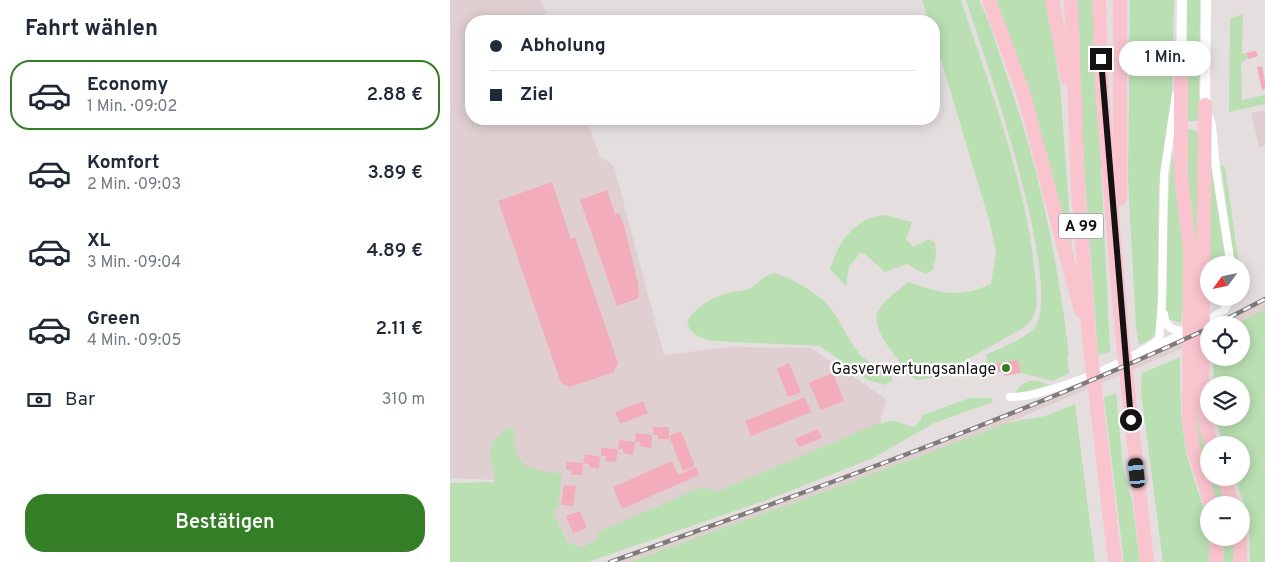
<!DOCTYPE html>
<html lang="de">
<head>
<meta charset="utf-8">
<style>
  :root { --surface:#fff; --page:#f2f2f3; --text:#1f2937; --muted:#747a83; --line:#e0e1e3; --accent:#347e25 }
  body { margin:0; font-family:Overpass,sans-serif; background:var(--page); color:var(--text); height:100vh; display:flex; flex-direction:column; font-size:19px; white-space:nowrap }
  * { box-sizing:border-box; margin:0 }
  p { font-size:16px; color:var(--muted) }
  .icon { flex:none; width:28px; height:28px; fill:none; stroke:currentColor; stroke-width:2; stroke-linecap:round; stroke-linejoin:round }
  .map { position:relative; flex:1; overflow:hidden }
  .drawer { display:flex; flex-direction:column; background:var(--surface); width:450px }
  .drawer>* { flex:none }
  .banner { position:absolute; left:15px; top:15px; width:475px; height:110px; border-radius:20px; box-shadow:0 2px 12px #0003; display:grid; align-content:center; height:110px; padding:0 25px; background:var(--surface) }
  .needle { width:32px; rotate:237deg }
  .fabs { position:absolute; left:750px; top:256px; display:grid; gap:10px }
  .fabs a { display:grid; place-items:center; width:50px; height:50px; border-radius:50%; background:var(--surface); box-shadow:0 2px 12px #0003; font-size:25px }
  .end { position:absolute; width:22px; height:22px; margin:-11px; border:6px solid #141212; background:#fff; box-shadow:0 0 0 2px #fff }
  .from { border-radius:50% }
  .bubble { position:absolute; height:35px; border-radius:18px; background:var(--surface); box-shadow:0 2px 12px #0003; font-size:16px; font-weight:600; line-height:35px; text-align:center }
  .car { position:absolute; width:15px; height:30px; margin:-15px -8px; border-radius:6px; box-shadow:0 0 4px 1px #0007; background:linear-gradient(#222 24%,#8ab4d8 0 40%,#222 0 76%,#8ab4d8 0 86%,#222 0) }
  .banner b { display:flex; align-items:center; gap:18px; height:48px; font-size:19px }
  .banner b+b { border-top:1px solid var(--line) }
  .banner i { width:12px; height:12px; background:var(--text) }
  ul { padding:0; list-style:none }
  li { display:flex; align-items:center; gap:15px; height:70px; margin:0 10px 8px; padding:0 15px; border:2px solid transparent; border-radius:20px }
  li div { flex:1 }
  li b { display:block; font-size:19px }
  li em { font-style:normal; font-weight:600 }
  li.selected { border-color:var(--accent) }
  li>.icon { width:45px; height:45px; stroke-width:1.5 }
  h2 { padding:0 25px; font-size:22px; line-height:60px }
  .pay { display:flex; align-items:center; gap:12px; height:55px; padding:0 25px; font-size:19px }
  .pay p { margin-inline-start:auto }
  .primary-button { display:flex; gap:10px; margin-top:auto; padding:10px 25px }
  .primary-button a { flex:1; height:58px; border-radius:20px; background:var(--accent); color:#fff; font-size:20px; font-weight:600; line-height:58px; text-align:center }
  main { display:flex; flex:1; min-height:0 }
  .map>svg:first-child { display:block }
  .built { fill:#dfcfd1 }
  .green { fill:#badfb3 }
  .building { fill:#f3acbb }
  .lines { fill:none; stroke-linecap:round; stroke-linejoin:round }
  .minor { stroke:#fff; stroke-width:8 }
  .tertiary { stroke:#fff; stroke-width:10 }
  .motorway { stroke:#fac4cf; stroke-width:14 }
  .rail-casing { stroke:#7f7b7b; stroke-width:4.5 }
  .rail { stroke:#fff; stroke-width:2.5; stroke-dasharray:8; stroke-linecap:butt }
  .route { stroke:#141212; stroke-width:6 }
  .poi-dot { fill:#347e25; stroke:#fff; stroke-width:2 }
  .labels { text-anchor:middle; stroke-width:4.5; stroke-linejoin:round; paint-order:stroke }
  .shield { fill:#fff; stroke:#5a5959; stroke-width:1 }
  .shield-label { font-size:15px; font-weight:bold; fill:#141212 }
  .poi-label { font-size:16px; fill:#141212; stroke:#fff; text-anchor:end }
</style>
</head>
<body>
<main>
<section class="drawer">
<h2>Fahrt wählen</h2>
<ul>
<li class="selected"><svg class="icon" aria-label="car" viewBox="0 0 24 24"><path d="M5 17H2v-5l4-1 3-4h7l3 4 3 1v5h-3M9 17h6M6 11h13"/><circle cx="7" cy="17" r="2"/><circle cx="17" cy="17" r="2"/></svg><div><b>Economy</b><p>1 Min. · 09:02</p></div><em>2.88 €</em></li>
<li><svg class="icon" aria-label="car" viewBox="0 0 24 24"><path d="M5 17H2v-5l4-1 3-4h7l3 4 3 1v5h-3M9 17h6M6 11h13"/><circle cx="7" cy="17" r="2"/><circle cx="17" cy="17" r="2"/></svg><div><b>Komfort</b><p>2 Min. · 09:03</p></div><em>3.89 €</em></li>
<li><svg class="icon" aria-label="car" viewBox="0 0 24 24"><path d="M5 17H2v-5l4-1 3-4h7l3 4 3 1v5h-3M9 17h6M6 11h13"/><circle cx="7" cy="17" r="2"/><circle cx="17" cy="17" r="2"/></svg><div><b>XL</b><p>3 Min. · 09:04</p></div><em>4.89 €</em></li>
<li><svg class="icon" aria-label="car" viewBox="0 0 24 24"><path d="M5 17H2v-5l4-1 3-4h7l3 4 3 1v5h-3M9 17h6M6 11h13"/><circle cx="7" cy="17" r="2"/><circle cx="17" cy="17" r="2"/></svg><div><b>Green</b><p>4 Min. · 09:05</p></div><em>2.11 €</em></li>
</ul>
<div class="pay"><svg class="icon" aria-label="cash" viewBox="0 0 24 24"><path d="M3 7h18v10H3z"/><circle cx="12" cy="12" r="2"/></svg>Bar<p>310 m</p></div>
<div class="primary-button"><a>Bestätigen</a></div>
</section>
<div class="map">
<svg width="815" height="562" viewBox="0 0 815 562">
  <rect width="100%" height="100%" fill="#e5dedf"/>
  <!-- built -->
  <g class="built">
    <polygon points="0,0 91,0 99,21 21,21 21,119 136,119 150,156 164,166 214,355 279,347 361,348 436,399 430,424 266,492 256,487 249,488 189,514 107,562 63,481 0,478"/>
    <polygon points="815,110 815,146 809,147 801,113"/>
    <polygon points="815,297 815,309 784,325 761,325"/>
    <polygon points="759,326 759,337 560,422 384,488 179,562 155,562 449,456 582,403"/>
  </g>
  <!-- green -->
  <g class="green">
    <path d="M 472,0 L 511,0 C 538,82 575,180 584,266 C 585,279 588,294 586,308 C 584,316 580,322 575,327 L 485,377 L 466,380 L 460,375 C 449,359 416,327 430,308 C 437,298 449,290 458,282 C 491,293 508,299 541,284 L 546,253 L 541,227 L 484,36 L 484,21 L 479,21 Z"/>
    <path d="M 516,0 L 529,0 L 538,20 C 552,62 567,104 579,146 C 598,214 611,286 619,355 L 617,356 L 619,373 L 603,381 L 571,373 L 568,360 L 537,365 L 536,355 C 550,347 575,340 585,327 C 614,283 534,55 516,0 Z"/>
    <polygon points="543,0 596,0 610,85 623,262"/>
    <polygon points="627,0 643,0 660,352 648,355 634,167"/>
    <polygon points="680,0 724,0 722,90 709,187 707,332 700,340 689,345 686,327 678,181"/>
    <polygon points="737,0 750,0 749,111 748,121 738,121 735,114"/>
    <polygon points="793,14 792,54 796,53 797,59 791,62 792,100 815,95 815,104 779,112 780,19"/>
    <polygon points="741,129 749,132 747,315 736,171 738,130"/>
    <polygon points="722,149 734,245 734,310 732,311 731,323 718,319 716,314 718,201"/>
    <polygon points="771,165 775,167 789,265 785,265"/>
    <polygon points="759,169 762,169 776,265 760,265"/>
    <path d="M 434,215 L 462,222 L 456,239 L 464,247 L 479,239 L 485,243 L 486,255 L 483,270 L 475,274 L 457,264 L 435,272 L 415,254 L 410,253 L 399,267 L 396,286 L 380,269 C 388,243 404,218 434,215 Z"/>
    <path d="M 323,273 C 343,278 372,295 384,313 C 402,340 403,359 438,371 L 443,380 L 435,385 L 418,380 L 370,346 L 265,341 C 252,339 241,336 237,322 C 244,308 263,297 278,293 C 285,291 294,291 301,288 C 310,283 313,276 323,273 Z"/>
    <polygon points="815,309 815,562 800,562 799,519 785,478 791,478 791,445 774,445 765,419 791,418 791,385 764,385 763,358 791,358 791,325 784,325"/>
    <polygon points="747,354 754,438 759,453 759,478 768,478 778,505 767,505 748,441 744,419"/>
    <path d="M 730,357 C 730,387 730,423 737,455 C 747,496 763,518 759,562 L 713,562 L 691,391 L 692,373 Z"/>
    <polygon points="579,381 588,381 599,385 575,393 566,392 571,385"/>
    <polygon points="666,393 673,467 682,500 690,562 674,562 654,398"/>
    <path d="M 520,398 L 541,398 L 543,402 L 484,423 L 423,458 L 322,498 L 138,562 L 0,562 L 0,483 L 45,482 C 41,456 32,443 60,427 L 65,431 C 61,469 81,469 112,474 L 108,508 L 103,512 L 118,543 L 133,547 L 148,538 L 148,533 L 153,530 L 249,488 L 256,487 L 266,492 L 424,425 C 430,424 437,421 444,421 C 457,422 464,436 473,415 Z"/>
    <polygon points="625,404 645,562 179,562 384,488 560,422 596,416"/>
    <polygon points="774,538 785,538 785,562 773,562"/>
  </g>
  <!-- building -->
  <g class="building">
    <polygon points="806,51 808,56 798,59 796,53"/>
    <polygon points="812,66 815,81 815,89 812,90 807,67"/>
    <polygon points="102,182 121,239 125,237 168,363 164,372 120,387 111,383 48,201"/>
    <polygon points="157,190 165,214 169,213 175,229 188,283 189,298 167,306 130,200"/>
    <polygon points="568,360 571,373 554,376 553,371 544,373 542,364"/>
    <polygon points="339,363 351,392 338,397 327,369"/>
    <polygon points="383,373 394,401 371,410 359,383"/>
    <polygon points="355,397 361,412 301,436 295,421"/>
    <polygon points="193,401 198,413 170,424 165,412"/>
    <polygon points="203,427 219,427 219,439 208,439 208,435 203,435"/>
    <polygon points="368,429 372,438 349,447 345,439"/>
    <polygon points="231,431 245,466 233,471 219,436"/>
    <polygon points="186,433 202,435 201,448 190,446 190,442 185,442"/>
    <polygon points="169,440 185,442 183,455 173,453 173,449 168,449"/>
    <polygon points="151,448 168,449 166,462 155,461 156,456 151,456"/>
    <polygon points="135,454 150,457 149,469 139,467 139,464 133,463"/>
    <polygon points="222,461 228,475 246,467 249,475 172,509 163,487"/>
    <polygon points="117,462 133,463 132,475 121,475 122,470 116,470"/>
    <polygon points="114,485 126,486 123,506 111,505"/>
    <polygon points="130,511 137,528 123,533 116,516"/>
  </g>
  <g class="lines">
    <!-- minor -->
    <g class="minor">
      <polyline points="758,114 762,125 766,170 781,265"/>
      <path d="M 714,314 C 715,328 724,332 737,330"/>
      <polyline points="752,324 774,310 782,298"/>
      <polyline points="700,349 740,331"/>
      <path d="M 560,397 C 590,399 687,360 709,339 L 712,302 L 714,174 L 726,95"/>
    </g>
    <!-- tertiary -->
    <g class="tertiary">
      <polyline points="731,81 732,0"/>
      <polyline points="755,105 756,0"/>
    </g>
    <!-- motorway -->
    <g class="motorway">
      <polyline points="539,0 574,95 631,311"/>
      <polyline points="602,0 617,78"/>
      <polyline points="621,0 628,188 639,338 665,562"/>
      <polyline points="649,0 652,91 672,333 697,562"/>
      <polyline points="670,0 670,199"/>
      <polyline points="731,81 731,177 740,249 739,420 743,447 761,505"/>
      <polyline points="755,105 752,380 754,418 761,445"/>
      <polyline points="773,478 783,505"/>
      <polyline points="790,538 790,562"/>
      <polyline points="766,562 767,538"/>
    </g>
    <defs>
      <g id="rail">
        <polyline points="765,325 815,299"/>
        <path d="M 160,562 C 362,490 564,419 759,328"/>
      </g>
    </defs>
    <!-- rail casing -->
    <use href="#rail" class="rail-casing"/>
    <!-- rail -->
    <use href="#rail" class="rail"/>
  </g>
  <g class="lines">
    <!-- route -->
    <polyline class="route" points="651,59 681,420"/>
  </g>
  <!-- markers -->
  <circle class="poi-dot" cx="556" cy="368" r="5"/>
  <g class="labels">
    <!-- shield labels -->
    <rect class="shield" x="608.5" y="213.5" width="45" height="25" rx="4"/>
    <g class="shield-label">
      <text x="631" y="231">A 99</text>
    </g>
    <!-- poi labels -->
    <g class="poi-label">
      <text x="546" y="374">Gasverwertungsanlage</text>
    </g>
  </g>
</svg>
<div class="fabs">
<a><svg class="needle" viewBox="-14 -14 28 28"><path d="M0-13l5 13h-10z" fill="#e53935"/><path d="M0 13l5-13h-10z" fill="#747a83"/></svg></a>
<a><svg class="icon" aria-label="locate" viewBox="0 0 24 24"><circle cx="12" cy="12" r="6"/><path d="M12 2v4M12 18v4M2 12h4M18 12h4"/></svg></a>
<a><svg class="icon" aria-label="layers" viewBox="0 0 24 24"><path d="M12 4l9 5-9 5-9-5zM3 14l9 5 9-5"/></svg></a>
<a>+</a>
<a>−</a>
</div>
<i class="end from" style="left:681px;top:420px"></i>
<i class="end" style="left:651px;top:59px"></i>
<div class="bubble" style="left:669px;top:41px;width:92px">1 Min.</div>
<i class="car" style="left:687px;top:473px;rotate:354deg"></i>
<div class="banner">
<b><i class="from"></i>Abholung</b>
<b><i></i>Ziel</b>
</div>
</div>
</main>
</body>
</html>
